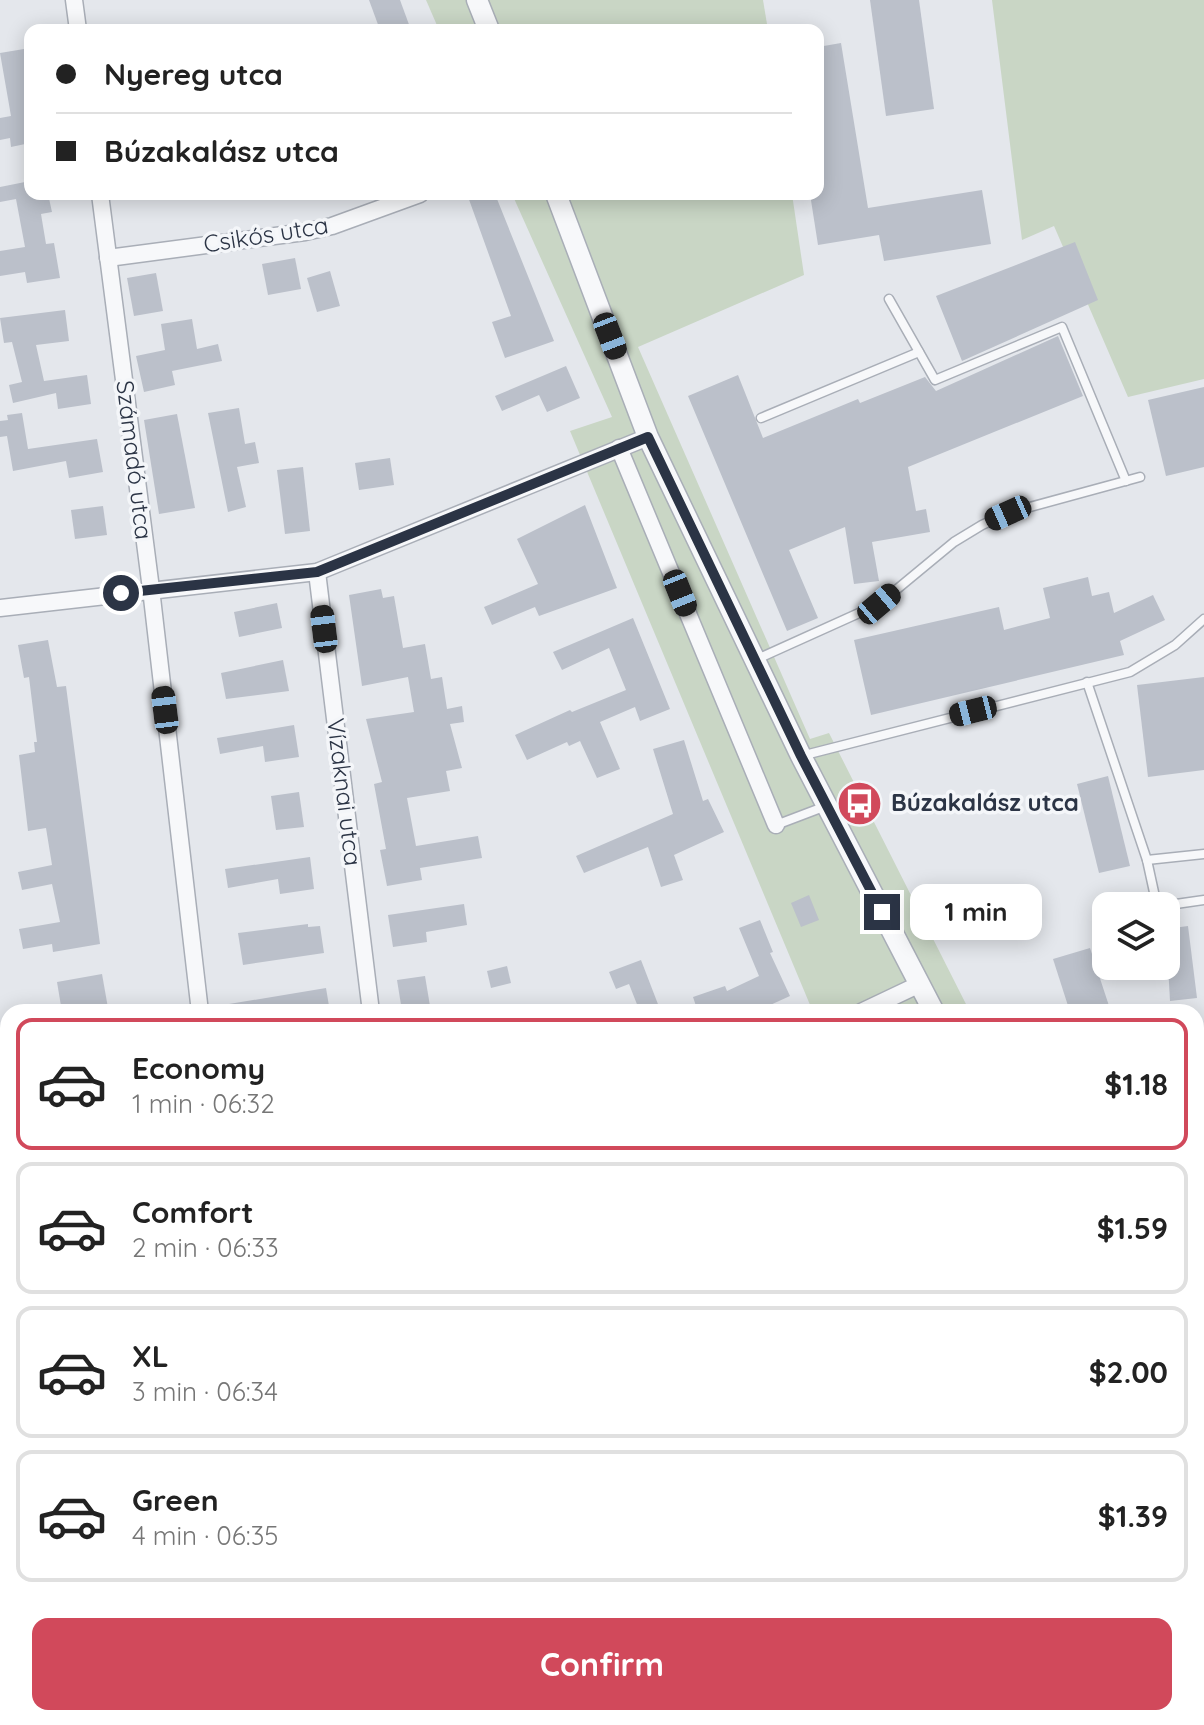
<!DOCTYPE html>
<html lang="en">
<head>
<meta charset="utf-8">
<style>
  :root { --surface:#fff; --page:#f2f2f2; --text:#222; --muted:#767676; --line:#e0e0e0; --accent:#d1495b }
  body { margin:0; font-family:Quicksand,sans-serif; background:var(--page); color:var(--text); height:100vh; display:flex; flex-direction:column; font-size:30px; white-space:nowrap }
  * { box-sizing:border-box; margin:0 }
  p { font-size:26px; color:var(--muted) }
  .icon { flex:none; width:44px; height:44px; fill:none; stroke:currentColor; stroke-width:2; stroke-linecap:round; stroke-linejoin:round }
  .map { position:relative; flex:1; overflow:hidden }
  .sheet { position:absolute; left:0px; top:1004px; width:1204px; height:722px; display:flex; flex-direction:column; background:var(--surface); border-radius:24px 24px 0 0; box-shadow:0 4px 20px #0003 }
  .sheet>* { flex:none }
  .guide { position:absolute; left:24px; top:24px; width:800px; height:176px; border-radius:16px; box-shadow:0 4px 20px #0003; display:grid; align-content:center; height:176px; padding:0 32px; background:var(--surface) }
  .fabs { position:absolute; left:1092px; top:892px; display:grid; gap:16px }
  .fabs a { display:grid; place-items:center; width:88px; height:88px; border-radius:16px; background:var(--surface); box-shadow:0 4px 20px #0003; font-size:40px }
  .end { position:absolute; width:36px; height:36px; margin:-18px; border:10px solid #2b3445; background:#fff; box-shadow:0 0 0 4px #fff }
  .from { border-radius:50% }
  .bubble { position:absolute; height:56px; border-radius:16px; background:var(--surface); box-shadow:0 4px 20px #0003; font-size:26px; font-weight:700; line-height:56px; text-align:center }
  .car { position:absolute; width:24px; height:48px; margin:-24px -12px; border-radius:10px; box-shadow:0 0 6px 2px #0007; background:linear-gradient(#222 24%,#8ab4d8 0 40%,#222 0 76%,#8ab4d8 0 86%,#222 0) }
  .guide b { display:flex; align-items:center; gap:28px; height:76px; font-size:30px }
  .guide b+b { border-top:2px solid var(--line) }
  .guide i { width:20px; height:20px; background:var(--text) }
  ul { padding:14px 0 0; list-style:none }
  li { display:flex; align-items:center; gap:24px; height:132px; margin:0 16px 12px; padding:0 16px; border:4px solid var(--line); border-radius:16px }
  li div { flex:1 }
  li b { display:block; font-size:30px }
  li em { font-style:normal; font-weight:700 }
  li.selected { border-color:var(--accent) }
  li>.icon { width:72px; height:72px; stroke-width:1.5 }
  .cta { display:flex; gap:16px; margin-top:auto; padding:16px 32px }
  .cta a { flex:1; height:92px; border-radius:16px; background:var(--accent); color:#fff; font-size:32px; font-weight:700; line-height:92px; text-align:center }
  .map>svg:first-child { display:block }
  .green { fill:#c9d6c5 }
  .building { fill:#bbc0ca }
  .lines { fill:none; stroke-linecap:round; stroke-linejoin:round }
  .service-casing { stroke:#a9aeb7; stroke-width:11 }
  .minor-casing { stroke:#a9aeb7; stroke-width:19 }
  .tertiary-casing { stroke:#a9aeb7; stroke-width:23 }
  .primary-casing { stroke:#a3abb8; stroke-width:29 }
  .service { stroke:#f7f8fa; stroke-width:8 }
  .minor { stroke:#f7f8fa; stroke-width:16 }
  .tertiary { stroke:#f7f8fa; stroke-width:20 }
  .primary { stroke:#fff; stroke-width:26 }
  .route { stroke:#2b3445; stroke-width:10 }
  .labels { text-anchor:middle; stroke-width:7; stroke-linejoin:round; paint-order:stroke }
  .street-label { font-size:24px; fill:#2b3445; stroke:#f4f6f9 }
  .poi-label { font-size:24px; font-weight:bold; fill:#2b3445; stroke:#f4f6f9; text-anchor:start }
</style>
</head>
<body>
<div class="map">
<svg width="1204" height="1725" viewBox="0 0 1204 1725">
  <rect width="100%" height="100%" fill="#e4e7ec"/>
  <!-- green -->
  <g class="green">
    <polygon points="426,0 763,0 768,30 439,30"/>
    <polygon points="992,0 1204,0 1204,379 1128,397 1054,226 1022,240"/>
    <polygon points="512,194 792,194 804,275 638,347 810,739 829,733 970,1012 813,1012 570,431 612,417"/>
    <polygon points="1196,1416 1204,1416 1204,1490 1196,1496"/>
    <polygon points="1204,1496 1204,1541 1201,1539 1196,1543 1196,1502"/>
    <polygon points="1204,1547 1204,1719 1196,1710 1196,1552"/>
    <polygon points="389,1718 914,1718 906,1725 331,1725"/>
  </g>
  <!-- building -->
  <g class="building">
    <polygon points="369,0 400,0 411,30 380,30"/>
    <polygon points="870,0 919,0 934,109 886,116"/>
    <polygon points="841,43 868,208 982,190 991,244 884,261 879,235 818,245 810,194 818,194 818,47"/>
    <polygon points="30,48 30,143 11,147 10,138 0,140 0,118 11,116 0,53"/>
    <polygon points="30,181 30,194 48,194 52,212 41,214 46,244 54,243 60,278 27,283 25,272 0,276 0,251 25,247 16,199 0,202 0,187"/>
    <polygon points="467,194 495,194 554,341 505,358 492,322 511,316"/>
    <polygon points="1075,242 1098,300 962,361 936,296"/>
    <polygon points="295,258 301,289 268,295 262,264"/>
    <polygon points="330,271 340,306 317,312 307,278"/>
    <polygon points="156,273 163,311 134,316 127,278"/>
    <polygon points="65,310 69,341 36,345 44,381 87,375 91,404 58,409 56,393 13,403 9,385 22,382 12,342 4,343 0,318"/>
    <polygon points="192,319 197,349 218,344 222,361 172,371 175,385 144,392 136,356 165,350 161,324"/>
    <polygon points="1058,336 1083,396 908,467 916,511 926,509 930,532 872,542 879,581 854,584 845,527 789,550 818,618 787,631 688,396 738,375 763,438 858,399 860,403 925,377 936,391"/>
    <polygon points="566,366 580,398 547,412 539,395 502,411 495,396"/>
    <polygon points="1204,387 1204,467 1166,476 1148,400"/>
    <polygon points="239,408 245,444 255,442 259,463 237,467 246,507 228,512 208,413"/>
    <polygon points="22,413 28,449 97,439 103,472 69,478 66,461 13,471 7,436 0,437 0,421 8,420 7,415"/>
    <polygon points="177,414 195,508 159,514 144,420"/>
    <polygon points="390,458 394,485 359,490 355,463"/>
    <polygon points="303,467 310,531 285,534 277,470"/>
    <polygon points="585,505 617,588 539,616 535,607 492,625 484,607 538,584 517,539"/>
    <polygon points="103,506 107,535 75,539 71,510"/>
    <polygon points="1088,577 1092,596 1109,592 1114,613 1153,595 1165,620 1120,641 1124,655 871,715 854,640 999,607 1004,630 1050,618 1043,588"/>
    <polygon points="381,589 383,598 394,596 403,648 425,644 431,679 442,677 447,709 462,706 464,722 450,724 462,768 446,771 450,791 407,798 416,846 478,836 482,858 420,868 422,880 387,886 380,850 386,849 374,784 382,782 366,719 414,712 408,677 362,686 349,595"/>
    <polygon points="277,603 282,628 239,637 234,612"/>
    <polygon points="633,618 670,709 640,721 635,707 600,722 620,769 597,778 580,741 569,746 567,742 527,760 515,735 570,710 572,712 626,690 609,648 562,670 553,652"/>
    <polygon points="48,640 57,687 66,686 100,944 53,952 52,944 23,949 19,929 60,922 52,884 22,890 18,872 52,865 46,828 28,831 19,755 35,752 34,742 37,742 29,677 24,678 18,645"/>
    <polygon points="283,660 289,691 226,699 221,673"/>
    <polygon points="1204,677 1204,770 1148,777 1137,685"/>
    <polygon points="294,725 299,757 265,762 263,746 220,754 217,738"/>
    <polygon points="684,740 703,801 708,799 724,832 674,855 683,880 661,887 648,847 584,873 576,856 673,814 653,749"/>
    <polygon points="1108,776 1130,866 1099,873 1077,784"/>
    <polygon points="299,792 304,827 276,830 271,796"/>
    <polygon points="310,857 314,889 280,894 278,879 228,888 225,869"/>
    <polygon points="809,895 819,920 801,927 791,903"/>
    <polygon points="464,904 467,925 426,932 427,942 393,947 388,915"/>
    <polygon points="760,920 773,952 770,953 790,996 755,1012 698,1012 693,997 725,986 727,991 759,976 739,928"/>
    <polygon points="308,924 308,927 320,926 324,953 243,965 238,933"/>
    <polygon points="1188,926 1197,998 1170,1001 1166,929"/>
    <polygon points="1090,948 1111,1012 1070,1012 1053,959"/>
    <polygon points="641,960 661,1012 640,1012 629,984 616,989 609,972"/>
    <polygon points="507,966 511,983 491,988 487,971"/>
    <polygon points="102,974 108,1008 62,1012 57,982"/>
    <polygon points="425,976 430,1006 402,1011 397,980"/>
    <polygon points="326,988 330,1012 298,1012 297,1009 230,1012 229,1004"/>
  </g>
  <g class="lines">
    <defs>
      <g id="service">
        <polyline points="889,299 935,380 1062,327 1126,481"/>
        <polyline points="761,418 919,352"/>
        <polyline points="755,660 879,604 954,542 982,525 1008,513 1140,477"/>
        <polyline points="1087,682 1147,860 1157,906"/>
        <polyline points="801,756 1130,672 1175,645 1204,619"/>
        <polyline points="776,825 826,806"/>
        <polyline points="1147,860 1204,854"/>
        <polyline points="1162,906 1204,900"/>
        <polyline points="1196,1714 1204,1717"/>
        <polyline points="1117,1718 1118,1718"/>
      </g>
      <g id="minor">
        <polyline points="74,0 78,30"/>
        <polyline points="100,194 151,589 200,1012"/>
        <polyline points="108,258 305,232 332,226 420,194"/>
        <polyline points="619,448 776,825"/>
        <polyline points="317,572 371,1012"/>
        <polyline points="0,608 317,572 648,437"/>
        <polyline points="861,1012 920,984"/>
        <polyline points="0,1184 8,1183"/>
        <polyline points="1196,1362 1204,1363"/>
        <polyline points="850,1725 856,1718"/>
      </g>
      <g id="tertiary">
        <polyline points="477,0 489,30"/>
        <polyline points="556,194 648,437 801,756 934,1012"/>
        <polyline points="1196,1457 1204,1461"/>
      </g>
      <g id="primary">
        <polyline points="1196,1476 1204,1472"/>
        <polyline points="1196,1571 1204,1575"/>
        <polyline points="969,1725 977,1718"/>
        <polyline points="1006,1725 1013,1718"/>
      </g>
    </defs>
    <!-- service casing -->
    <use href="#service" class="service-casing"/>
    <!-- minor casing -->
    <use href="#minor" class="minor-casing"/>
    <!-- tertiary casing -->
    <use href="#tertiary" class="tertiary-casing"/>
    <!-- primary casing -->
    <use href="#primary" class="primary-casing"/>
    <!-- service -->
    <use href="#service" class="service"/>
    <!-- minor -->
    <use href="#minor" class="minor"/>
    <!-- tertiary -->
    <use href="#tertiary" class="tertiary"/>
    <!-- primary -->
    <use href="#primary" class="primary"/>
  </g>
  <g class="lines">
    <!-- route -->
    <polyline class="route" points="121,593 317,572 648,437 801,756 882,912"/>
  </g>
  <!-- icons -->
  <defs>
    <symbol id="bus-disc" viewBox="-11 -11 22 22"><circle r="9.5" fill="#d1495b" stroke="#f4f6f9"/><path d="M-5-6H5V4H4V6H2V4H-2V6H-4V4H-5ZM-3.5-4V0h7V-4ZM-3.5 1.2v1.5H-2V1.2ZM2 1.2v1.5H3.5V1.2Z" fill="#fff"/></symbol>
  </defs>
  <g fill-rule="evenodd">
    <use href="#bus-disc" x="834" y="778" width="51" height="51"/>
  </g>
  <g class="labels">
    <!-- street labels -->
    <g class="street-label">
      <text transform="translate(266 235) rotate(-9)" y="8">Csikós utca</text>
      <text transform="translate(134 460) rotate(83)" y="8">Számadó utca</text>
      <text transform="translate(344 792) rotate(83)" y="8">Vízaknai utca</text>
    </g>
    <!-- poi labels -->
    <g class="poi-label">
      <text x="891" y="811">Búzakalász utca</text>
    </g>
  </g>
</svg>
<div class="fabs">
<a><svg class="icon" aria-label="layers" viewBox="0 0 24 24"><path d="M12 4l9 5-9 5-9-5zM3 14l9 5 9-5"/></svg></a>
</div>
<i class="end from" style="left:121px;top:593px"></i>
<i class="end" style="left:882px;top:912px"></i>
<div class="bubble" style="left:910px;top:884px;width:132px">1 min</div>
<i class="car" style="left:610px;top:336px;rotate:159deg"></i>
<i class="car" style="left:1008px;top:513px;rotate:246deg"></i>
<i class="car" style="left:680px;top:593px;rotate:158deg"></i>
<i class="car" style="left:879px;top:604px;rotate:50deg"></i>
<i class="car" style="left:324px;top:629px;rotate:353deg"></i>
<i class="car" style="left:165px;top:710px;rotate:353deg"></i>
<i class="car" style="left:973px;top:711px;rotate:256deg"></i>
<div class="guide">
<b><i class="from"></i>Nyereg utca</b>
<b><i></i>Búzakalász utca</b>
</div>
<section class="sheet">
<ul>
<li class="selected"><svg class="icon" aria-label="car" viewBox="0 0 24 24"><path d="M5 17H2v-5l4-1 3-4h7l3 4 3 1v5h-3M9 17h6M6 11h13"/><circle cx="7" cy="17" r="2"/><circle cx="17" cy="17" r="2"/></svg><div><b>Economy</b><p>1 min · 06:32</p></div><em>$1.18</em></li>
<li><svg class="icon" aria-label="car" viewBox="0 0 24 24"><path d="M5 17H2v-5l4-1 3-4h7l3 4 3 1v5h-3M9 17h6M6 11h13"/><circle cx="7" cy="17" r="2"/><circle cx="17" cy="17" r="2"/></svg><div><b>Comfort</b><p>2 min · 06:33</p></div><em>$1.59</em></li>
<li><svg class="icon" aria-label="car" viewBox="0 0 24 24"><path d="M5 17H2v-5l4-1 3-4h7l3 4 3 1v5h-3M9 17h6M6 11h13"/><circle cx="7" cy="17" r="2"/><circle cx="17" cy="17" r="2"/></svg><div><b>XL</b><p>3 min · 06:34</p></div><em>$2.00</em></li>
<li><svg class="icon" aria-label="car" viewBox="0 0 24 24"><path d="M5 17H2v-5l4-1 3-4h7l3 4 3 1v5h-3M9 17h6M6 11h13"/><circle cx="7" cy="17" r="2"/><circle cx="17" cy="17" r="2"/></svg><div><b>Green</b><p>4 min · 06:35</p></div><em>$1.39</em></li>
</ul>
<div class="cta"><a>Confirm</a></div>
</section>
</div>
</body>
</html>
